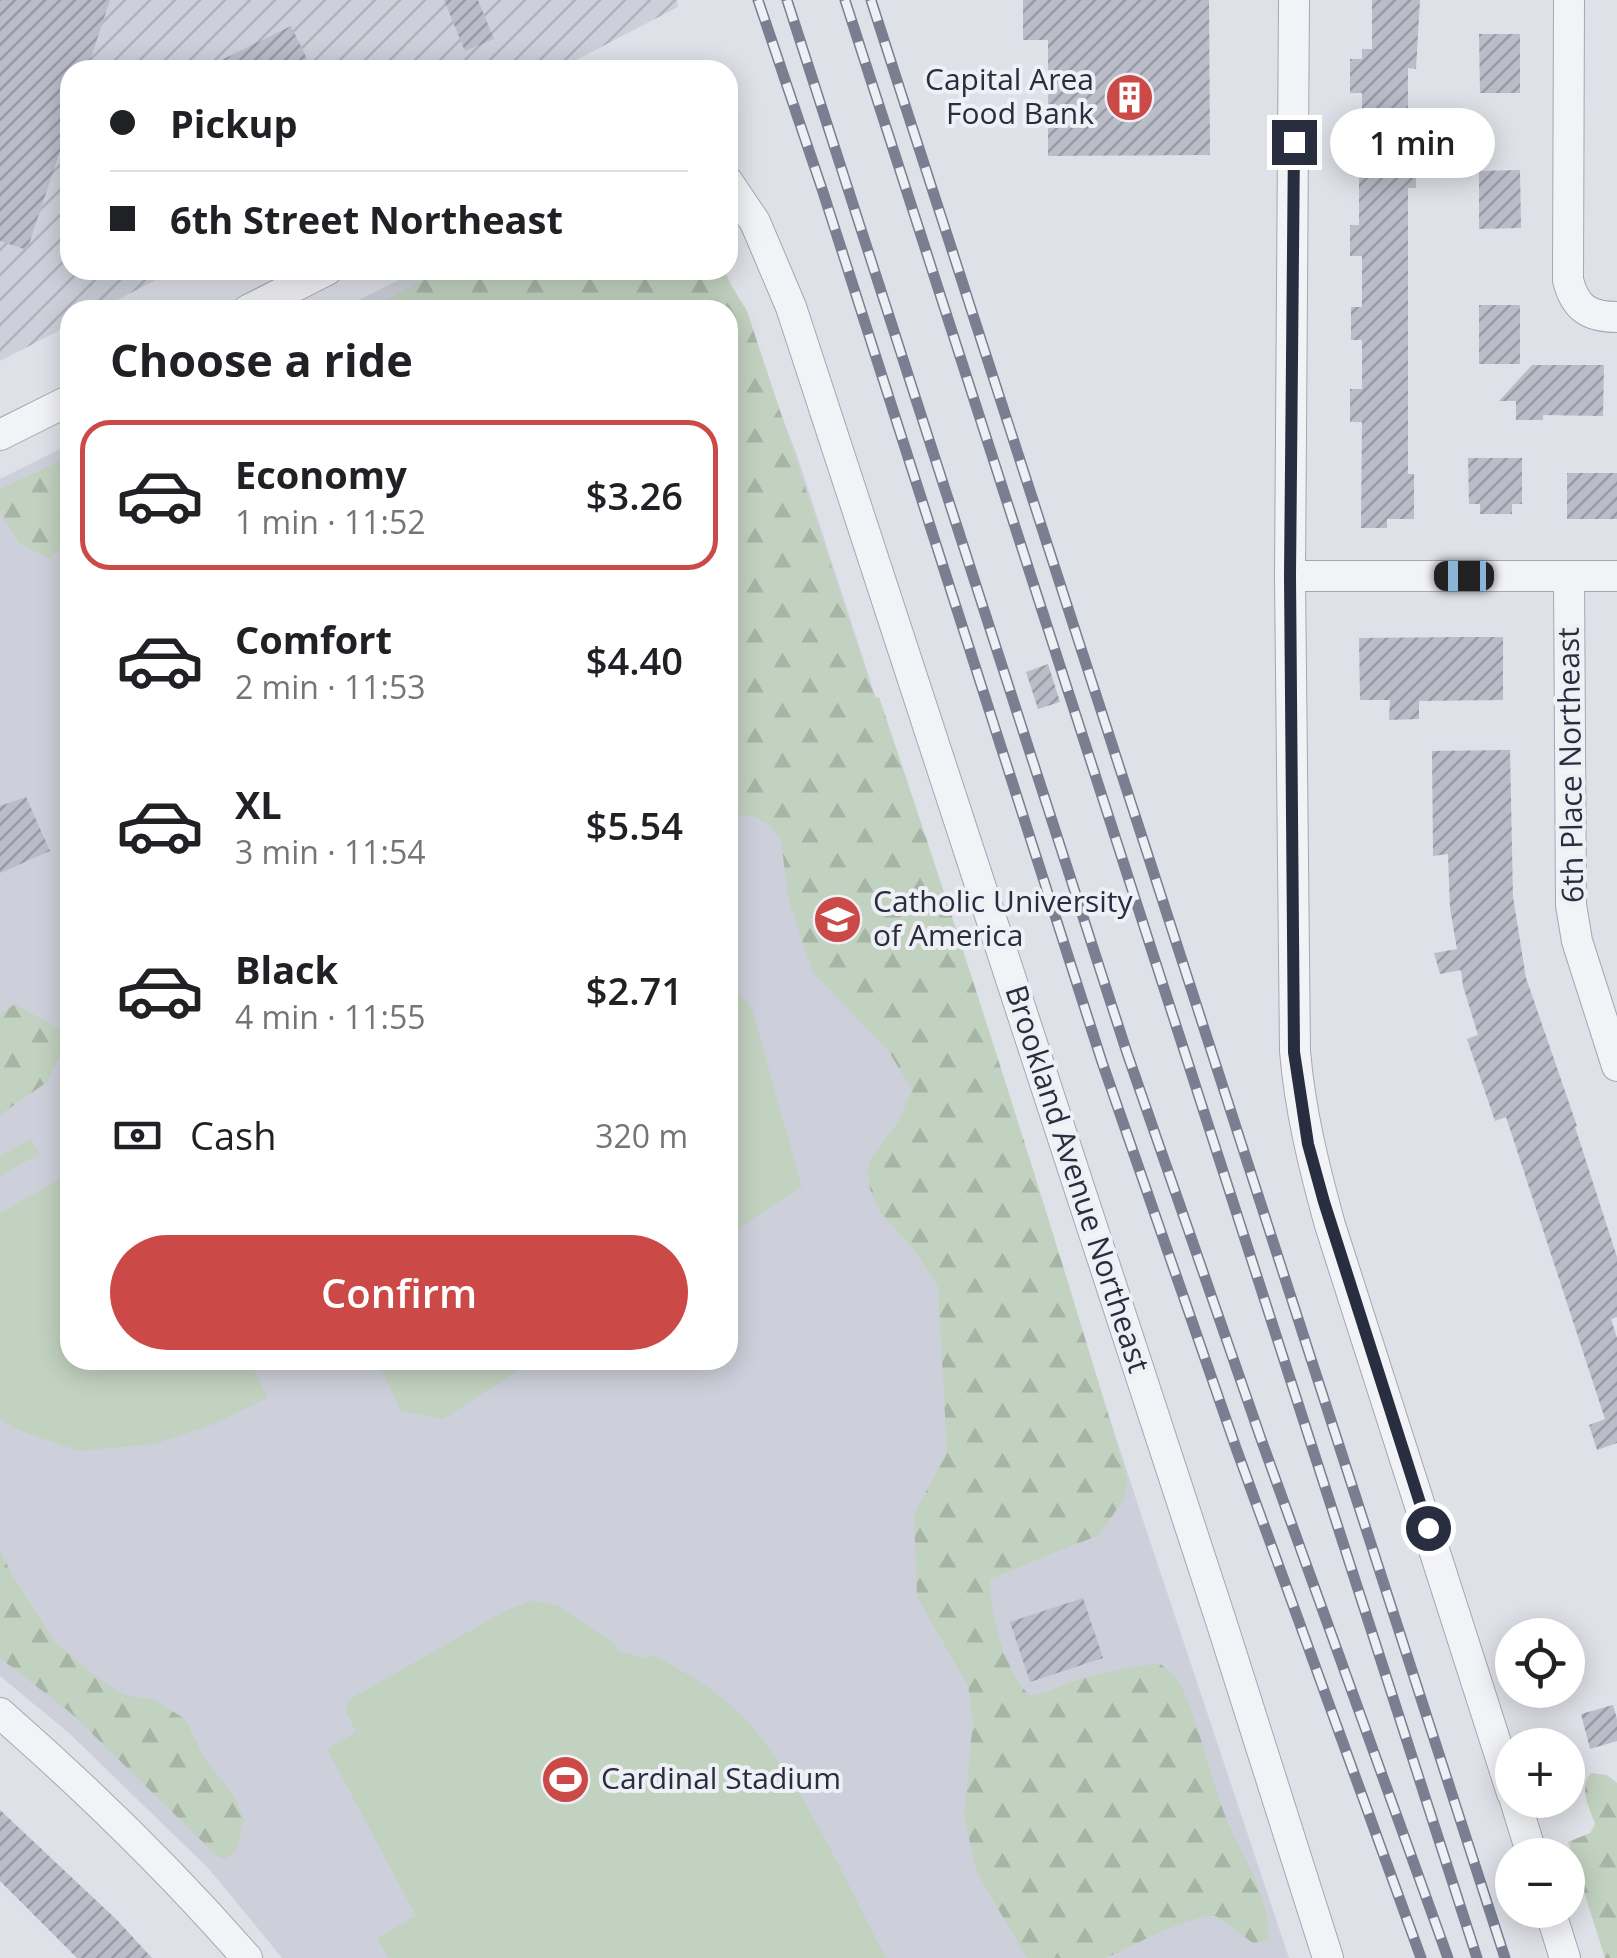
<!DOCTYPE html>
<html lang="en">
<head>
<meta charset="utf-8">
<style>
  :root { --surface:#fff; --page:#f6f6f6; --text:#202124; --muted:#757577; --line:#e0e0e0; --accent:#cb4946 }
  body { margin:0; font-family:"Open Sans",sans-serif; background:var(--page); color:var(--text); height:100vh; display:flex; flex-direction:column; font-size:38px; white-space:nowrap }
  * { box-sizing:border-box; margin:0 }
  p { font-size:32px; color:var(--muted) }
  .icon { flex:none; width:55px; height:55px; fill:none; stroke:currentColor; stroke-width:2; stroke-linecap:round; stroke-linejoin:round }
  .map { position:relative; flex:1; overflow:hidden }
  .side { position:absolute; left:60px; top:300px; width:678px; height:1070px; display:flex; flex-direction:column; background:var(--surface); border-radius:30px; box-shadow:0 5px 25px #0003 }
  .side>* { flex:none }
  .hud { position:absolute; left:60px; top:60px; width:678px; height:220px; border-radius:30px; box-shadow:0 5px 25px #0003; display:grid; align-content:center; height:220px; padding:0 50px; background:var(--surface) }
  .buttons { position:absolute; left:1495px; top:1618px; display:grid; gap:20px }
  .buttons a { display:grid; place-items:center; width:90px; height:90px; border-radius:50%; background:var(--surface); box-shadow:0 5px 25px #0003; font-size:50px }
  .end { position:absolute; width:45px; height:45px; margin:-22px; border:12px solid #282d3f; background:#fff; box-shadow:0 0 0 5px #fff }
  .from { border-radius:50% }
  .bubble { position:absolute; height:70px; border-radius:35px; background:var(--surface); box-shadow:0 5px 25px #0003; font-size:32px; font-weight:600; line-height:70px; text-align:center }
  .car { position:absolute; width:30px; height:60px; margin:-30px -15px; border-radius:12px; box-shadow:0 0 8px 2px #0007; background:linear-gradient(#222 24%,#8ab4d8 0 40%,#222 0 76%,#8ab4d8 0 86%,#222 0) }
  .hud b { display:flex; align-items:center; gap:35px; height:95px; font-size:38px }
  .hud b+b { border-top:2px solid var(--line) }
  .hud i { width:25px; height:25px; background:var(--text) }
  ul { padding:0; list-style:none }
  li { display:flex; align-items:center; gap:30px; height:150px; margin:0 20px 15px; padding:0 30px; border:5px solid transparent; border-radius:30px }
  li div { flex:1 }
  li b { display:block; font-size:38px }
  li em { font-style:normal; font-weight:600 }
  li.current { border-color:var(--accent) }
  li>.icon { width:90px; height:90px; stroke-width:1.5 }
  h2 { padding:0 50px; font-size:45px; line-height:120px }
  .pay { display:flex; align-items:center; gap:25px; height:110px; padding:0 50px; font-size:38px }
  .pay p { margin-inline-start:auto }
  .cta { display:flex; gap:20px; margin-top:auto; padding:20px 50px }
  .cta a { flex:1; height:115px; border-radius:60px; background:var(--accent); color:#fff; font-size:40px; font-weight:600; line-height:115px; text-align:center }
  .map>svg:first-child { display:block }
  .built { fill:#cdd0da }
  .industrial { fill:url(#industrial-furrows) }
  .forest { fill:url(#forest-firs) }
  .pitch { fill:#c2d2c0 }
  .building { fill:url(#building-hatch) }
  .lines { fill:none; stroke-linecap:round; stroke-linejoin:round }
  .minor-casing { stroke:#a4a7b2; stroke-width:32 }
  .minor { stroke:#f2f3f6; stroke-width:30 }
  .rail-casing { stroke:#797e91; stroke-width:11 }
  .rail { stroke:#eff0f6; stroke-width:8; stroke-dasharray:22; stroke-linecap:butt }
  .route { stroke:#282d3f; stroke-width:12 }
  .labels { text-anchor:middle; stroke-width:8; stroke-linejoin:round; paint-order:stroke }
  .poi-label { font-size:30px; fill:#282d3f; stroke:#eff0f6; text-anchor:start }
  .street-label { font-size:30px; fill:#282d3f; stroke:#eff0f6 }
</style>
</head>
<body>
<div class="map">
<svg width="1617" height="1958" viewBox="0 0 1617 1958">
  <defs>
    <pattern id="industrial-furrows" width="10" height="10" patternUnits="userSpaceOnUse" patternTransform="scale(2.5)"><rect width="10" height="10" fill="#cdd0da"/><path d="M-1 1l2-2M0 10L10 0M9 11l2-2" fill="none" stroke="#b0b3bc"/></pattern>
    <pattern id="forest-firs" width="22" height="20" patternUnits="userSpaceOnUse" patternTransform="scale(2.5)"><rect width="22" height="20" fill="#c2d2c0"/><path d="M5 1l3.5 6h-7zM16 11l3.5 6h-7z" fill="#a7b5a6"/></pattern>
    <pattern id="building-hatch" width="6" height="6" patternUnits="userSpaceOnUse" patternTransform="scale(2.5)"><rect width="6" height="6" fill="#babcc8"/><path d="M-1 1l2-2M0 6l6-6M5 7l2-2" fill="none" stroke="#9799a4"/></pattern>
  </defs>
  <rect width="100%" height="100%" fill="#dfe1e8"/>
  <!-- built -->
  <polygon class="built" points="419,270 725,270 797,455 1138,1505 1289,1958 282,1958 209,1869 70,1734 0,1676 0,479 70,444 70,1360 728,1360 728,310 339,310"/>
  <!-- industrial -->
  <polygon class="industrial" points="0,0 677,0 678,7 557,70 70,70 70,270 175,270 98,310 70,310 70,325 0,361"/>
  <!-- forest -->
  <g class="forest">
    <path d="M 443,270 L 722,270 L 747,311 L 875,698 L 879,697 C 967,957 1050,1218 1128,1481 L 1124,1499 L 1099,1535 L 990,1579 C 990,1614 1005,1672 1030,1696 C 1047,1694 1060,1685 1077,1680 C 1103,1672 1132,1667 1159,1663 C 1169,1670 1179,1680 1184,1692 C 1200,1729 1209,1771 1223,1810 C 1239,1854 1271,1892 1268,1941 L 1253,1943 L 1216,1916 L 1204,1916 L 1164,1930 L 1106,1958 L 1027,1958 L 977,1873 L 964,1817 L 973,1720 L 968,1686 L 917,1597 L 914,1514 L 947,1453 L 938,1287 L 915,1251 L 880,1212 L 870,1189 L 867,1170 L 871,1158 L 899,1121 L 912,1089 L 887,1049 L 813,973 L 788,898 L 781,840 L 768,824 L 752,816 L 728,814 L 728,310 L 366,310 Z"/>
    <polygon points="70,456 70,537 50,559 20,544 0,512 0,489"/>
    <polygon points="15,1004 70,1035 47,1082 0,1115 0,1014"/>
    <polygon points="0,1549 10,1571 55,1642 91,1673 116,1690 129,1696 153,1699 185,1719 205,1759 233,1794 244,1819 237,1849 225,1859 217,1856 72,1714 0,1658"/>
    <path d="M 1591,1773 L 1607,1775 L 1617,1783 L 1617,1958 L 1605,1958 L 1568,1842 L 1590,1833 L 1595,1824 C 1589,1807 1578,1788 1591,1773 Z"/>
  </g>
  <!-- pitch -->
  <g class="pitch">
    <polygon points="728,982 752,1009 802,1187 728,1235"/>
    <polygon points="31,1139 39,1154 0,1176 0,1156"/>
    <polygon points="70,1173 70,1360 249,1360 268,1398 211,1425 155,1444 78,1451 18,1430 0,1419 0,1213"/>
    <polygon points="377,1360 535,1360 443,1419 401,1411"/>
    <path d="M 533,1600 L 558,1606 L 615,1643 L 617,1650 L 645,1659 L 648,1656 L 654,1656 C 685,1672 716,1689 741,1715 C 802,1778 845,1881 886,1958 L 388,1958 L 377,1938 L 416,1916 L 327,1749 L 356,1732 L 345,1710 L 350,1699 L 505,1611 Z"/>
  </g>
  <!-- building -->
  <g class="building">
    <polygon points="0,0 110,0 87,70 70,70 70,121 27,250 0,241"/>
    <polygon points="444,0 478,0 494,39 465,51"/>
    <polygon points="1023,0 1209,0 1210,155 1048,156 1048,40 1023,40"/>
    <polygon points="1372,0 1420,0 1416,69 1408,68 1408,160 1416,160 1416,188 1408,188 1408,474 1414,474 1414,519 1387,519 1387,528 1361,528 1362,422 1350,422 1350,389 1362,389 1362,340 1351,340 1351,307 1362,307 1362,256 1350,256 1350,225 1359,225 1359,176 1351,176 1351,142 1362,142 1362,93 1350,93 1350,59 1362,59 1362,49 1372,49"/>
    <polygon points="291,26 309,63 295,70 201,70"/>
    <polygon points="1479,34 1520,34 1520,93 1480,93"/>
    <polygon points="1520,170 1521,228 1479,229 1479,171"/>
    <rect x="1479" y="305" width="41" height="59"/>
    <polygon points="1532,365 1604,365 1603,416 1543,415 1543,420 1516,420 1516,401 1499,401"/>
    <polygon points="1468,458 1522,458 1522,504 1512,504 1512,514 1480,514 1480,504 1469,504"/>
    <rect x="1567" y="473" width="50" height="46"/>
    <polygon points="1460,637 1503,637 1503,700 1419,701 1419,719 1389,720 1390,700 1360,700 1359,638"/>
    <polygon points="1048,664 1060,702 1038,709 1026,672"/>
    <polygon points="1510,750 1513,897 1526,978 1577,1126 1575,1127 1617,1257 1617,1317 1611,1319 1617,1338 1617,1443 1597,1450 1589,1425 1605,1419 1506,1117 1495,1121 1467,1039 1478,1035 1463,986 1461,970 1440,974 1434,953 1457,949 1450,908 1448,854 1433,856 1432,751"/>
    <polygon points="26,797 50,851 0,873 0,806"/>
    <polygon points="1083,1598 1103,1658 1030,1682 1010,1622"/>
    <polygon points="1613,1705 1617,1719 1617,1741 1590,1749 1581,1714"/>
    <polygon points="0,1810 117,1920 152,1958 77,1958 0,1881"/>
  </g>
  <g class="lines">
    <defs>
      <g id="minor">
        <path d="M 1294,0 L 1290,576 L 1295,1051 C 1300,1111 1314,1167 1330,1225 L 1512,1793"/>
        <path d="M 1569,0 L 1568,280 C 1575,308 1589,317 1617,317"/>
        <polyline points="728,182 755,222 791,307 1221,1621 1328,1958"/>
        <polyline points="248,310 327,270"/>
        <polyline points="0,435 70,400"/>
        <polyline points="1290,576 1617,576"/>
        <polyline points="1569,576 1571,905 1577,941 1617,1066"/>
        <path d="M 0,1713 C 88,1790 170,1870 247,1958"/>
        <polyline points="1515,1800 1532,1855"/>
        <polyline points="1550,1910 1565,1958"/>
      </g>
    </defs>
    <!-- minor casing -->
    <use href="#minor" class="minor-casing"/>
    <!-- minor -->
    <use href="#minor" class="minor"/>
    <defs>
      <g id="rail">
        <polyline points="758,0 823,192 1102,1062 1236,1448 1421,1958"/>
        <polyline points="787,0 1127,1053 1261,1439 1448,1958"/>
        <polyline points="845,0 1477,1958"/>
        <polyline points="871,0 1505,1958"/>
      </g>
    </defs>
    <!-- rail casing -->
    <use href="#rail" class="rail-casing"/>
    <!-- rail -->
    <use href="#rail" class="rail"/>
  </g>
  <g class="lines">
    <!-- route -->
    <polyline class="route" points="1294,142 1290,576 1294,1052 1308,1144 1324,1202 1428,1528"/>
  </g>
  <!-- icons -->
  <defs>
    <symbol id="building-disc" viewBox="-11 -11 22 22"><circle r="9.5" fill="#cb4946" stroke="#eff0f6"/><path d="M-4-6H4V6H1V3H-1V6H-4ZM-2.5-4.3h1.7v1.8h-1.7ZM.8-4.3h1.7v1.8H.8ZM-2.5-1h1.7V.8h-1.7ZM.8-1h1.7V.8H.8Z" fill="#fff"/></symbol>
    <symbol id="university-disc" viewBox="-11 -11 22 22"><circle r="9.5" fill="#cb4946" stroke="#eff0f6"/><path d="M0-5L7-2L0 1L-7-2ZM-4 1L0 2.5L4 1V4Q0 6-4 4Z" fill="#fff"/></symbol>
    <symbol id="stadium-disc" viewBox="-11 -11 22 22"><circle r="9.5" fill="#cb4946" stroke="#eff0f6"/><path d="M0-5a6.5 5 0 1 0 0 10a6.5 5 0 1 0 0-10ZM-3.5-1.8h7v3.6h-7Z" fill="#fff"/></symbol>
  </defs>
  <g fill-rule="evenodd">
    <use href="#building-disc" x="1102" y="70" width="55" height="55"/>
    <use href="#university-disc" x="810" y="892" width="55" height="55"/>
    <use href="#stadium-disc" x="538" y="1752" width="55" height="55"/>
  </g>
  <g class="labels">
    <!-- poi labels -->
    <g class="poi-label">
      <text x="1094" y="90" text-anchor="end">Capital Area<tspan x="1094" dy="34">Food Bank</tspan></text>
      <text x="873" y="912">Catholic University<tspan x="873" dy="34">of America</tspan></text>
      <text x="601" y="1789">Cardinal Stadium</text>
    </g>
    <!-- street labels -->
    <g class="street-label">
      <text transform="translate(1571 765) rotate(-91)" y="10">6th Place Northeast</text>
      <text transform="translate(1077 1179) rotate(72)" y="10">Brookland Avenue Northeast</text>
    </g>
  </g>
</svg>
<div class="buttons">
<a><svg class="icon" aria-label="locate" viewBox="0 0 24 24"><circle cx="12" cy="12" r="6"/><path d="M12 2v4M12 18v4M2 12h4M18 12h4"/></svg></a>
<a>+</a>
<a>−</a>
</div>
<i class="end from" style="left:1428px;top:1528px"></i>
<i class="end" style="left:1294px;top:142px"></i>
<div class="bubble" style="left:1330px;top:108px;width:165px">1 min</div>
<i class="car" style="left:1464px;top:576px;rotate:270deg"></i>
<div class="hud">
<b><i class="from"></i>Pickup</b>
<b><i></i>6th Street Northeast</b>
</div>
<section class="side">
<h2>Choose a ride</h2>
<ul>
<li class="current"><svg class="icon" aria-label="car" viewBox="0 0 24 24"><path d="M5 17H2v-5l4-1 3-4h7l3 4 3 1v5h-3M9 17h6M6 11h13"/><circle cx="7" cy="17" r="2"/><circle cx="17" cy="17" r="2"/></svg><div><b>Economy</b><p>1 min · 11:52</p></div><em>$3.26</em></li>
<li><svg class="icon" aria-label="car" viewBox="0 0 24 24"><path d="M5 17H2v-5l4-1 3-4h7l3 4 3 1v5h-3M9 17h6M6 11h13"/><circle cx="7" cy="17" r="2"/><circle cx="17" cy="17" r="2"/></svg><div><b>Comfort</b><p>2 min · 11:53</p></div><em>$4.40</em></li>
<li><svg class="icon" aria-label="car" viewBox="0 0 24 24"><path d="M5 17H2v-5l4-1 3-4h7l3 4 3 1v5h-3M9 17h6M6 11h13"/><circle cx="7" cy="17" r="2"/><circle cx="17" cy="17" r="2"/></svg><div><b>XL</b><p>3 min · 11:54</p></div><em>$5.54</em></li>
<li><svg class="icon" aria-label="car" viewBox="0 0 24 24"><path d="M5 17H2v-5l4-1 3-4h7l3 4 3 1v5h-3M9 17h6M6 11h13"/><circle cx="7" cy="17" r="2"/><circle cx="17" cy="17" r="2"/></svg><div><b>Black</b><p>4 min · 11:55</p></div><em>$2.71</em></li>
</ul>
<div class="pay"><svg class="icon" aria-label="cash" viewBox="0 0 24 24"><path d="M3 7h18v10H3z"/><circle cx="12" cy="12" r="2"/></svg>Cash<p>320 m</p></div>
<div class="cta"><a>Confirm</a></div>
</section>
</div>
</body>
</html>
